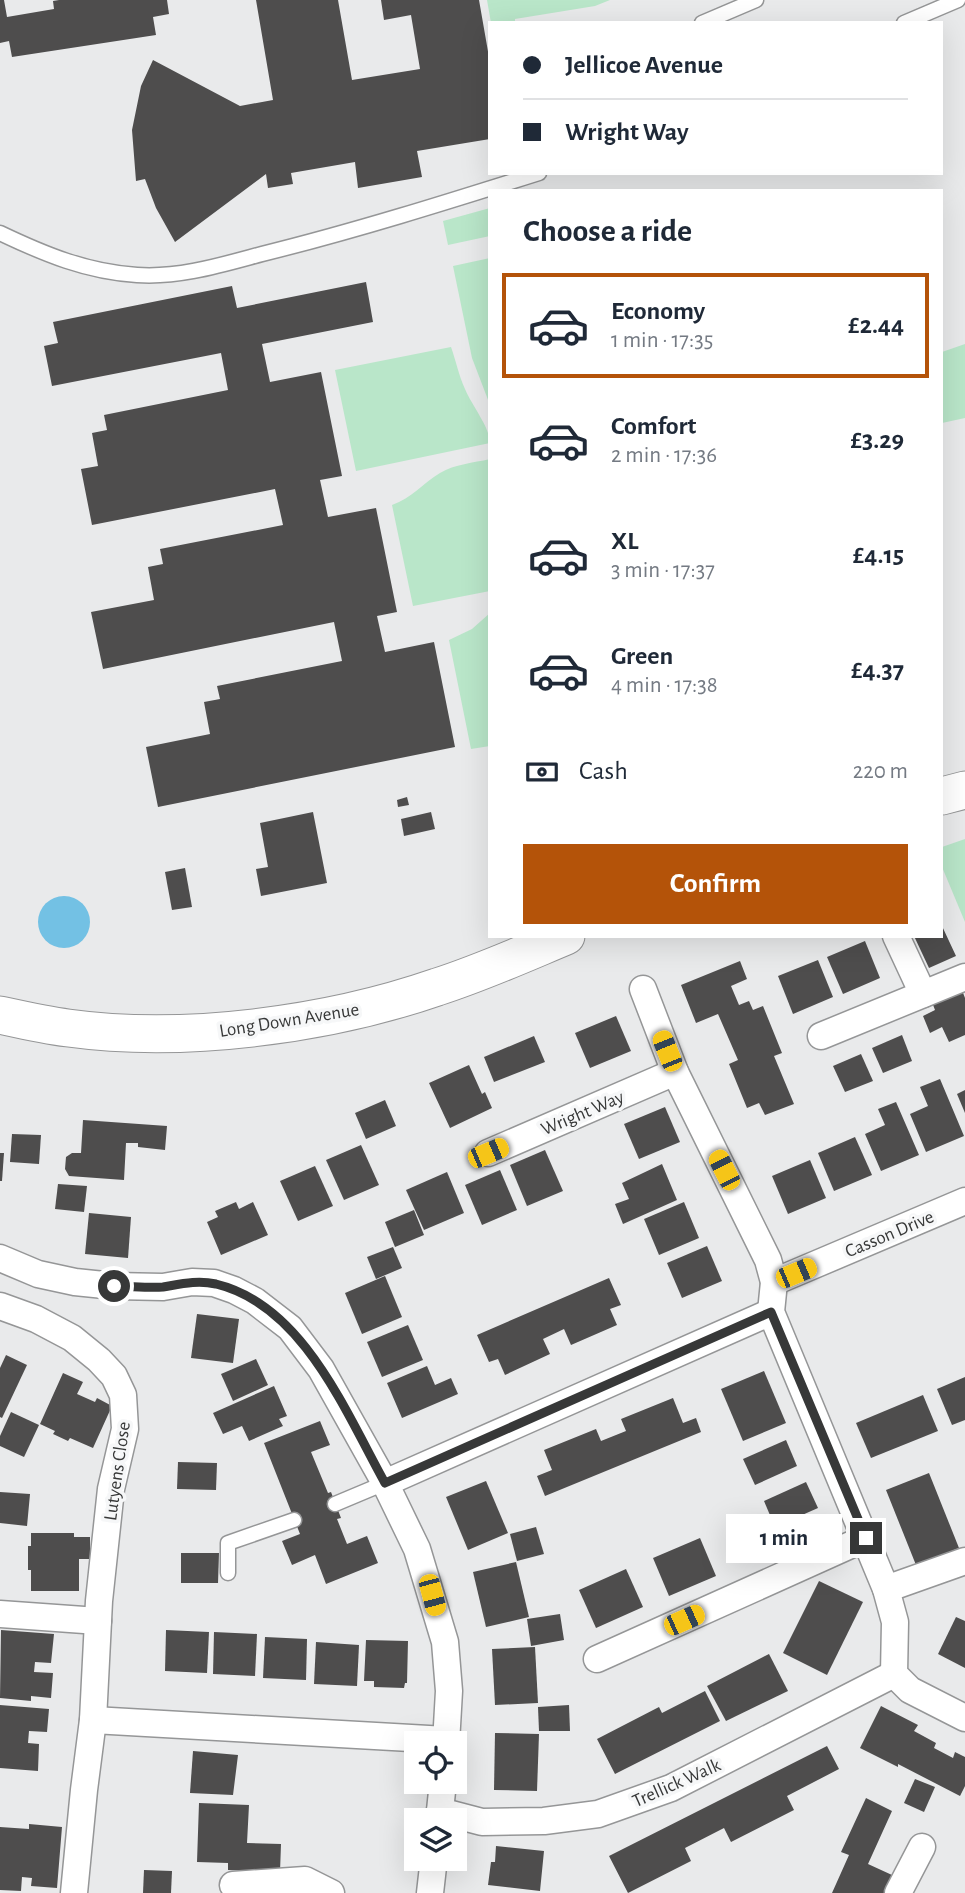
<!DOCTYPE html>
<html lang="en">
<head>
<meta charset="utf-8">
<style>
  :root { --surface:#fff; --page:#f6f6f7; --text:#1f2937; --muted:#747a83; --line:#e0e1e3; --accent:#b45309 }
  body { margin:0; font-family:"Alegreya Sans",sans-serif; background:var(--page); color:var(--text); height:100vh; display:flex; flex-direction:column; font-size:26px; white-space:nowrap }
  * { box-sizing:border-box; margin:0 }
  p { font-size:23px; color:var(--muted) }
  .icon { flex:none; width:38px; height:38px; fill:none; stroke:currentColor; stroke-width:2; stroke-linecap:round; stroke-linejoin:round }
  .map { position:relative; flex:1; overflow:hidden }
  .sheet { position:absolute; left:488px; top:189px; width:455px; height:749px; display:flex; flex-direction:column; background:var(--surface); border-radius:0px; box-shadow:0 7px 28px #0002 }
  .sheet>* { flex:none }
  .guide { position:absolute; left:488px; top:21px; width:455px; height:154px; border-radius:0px; box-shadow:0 7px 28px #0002; display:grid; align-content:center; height:154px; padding:0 35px; background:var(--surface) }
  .tools { position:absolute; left:404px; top:1731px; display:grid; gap:14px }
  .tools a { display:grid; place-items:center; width:63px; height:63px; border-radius:0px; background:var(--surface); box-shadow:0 7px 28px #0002; font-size:35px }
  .end { position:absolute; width:32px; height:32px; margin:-16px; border:9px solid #373838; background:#fff; box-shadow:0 0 0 4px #fff }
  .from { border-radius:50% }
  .bubble { position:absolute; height:49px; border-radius:0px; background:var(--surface); box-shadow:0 7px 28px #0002; font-size:23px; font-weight:700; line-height:49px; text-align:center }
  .car { position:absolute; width:21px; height:42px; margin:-21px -10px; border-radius:9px; box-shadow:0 0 5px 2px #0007; background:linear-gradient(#f5c518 24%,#345 0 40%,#f5c518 0 76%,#345 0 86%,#f5c518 0) }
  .guide b { display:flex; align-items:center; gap:24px; height:66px; font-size:26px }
  .guide b+b { border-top:2px solid var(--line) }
  .guide i { width:18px; height:18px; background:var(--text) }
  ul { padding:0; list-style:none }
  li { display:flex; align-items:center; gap:21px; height:105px; margin:0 14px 10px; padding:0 21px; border:4px solid transparent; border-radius:0px }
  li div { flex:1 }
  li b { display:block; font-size:26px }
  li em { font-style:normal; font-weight:700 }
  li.current { border-color:var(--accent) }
  li>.icon { width:63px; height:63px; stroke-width:1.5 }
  h2 { padding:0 35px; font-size:32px; line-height:84px }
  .pay { display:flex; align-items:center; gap:18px; height:77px; padding:0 35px; font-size:26px }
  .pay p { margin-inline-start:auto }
  .primary-button { display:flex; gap:14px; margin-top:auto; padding:14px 35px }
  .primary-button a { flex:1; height:80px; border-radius:0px; background:var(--accent); color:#fff; font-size:28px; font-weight:700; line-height:80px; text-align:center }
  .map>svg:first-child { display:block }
  .green { fill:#b9e6c9 }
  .water { fill:#73c1e4 }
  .building { fill:#4e4d4d }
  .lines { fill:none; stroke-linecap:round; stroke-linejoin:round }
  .lane-casing { stroke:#959697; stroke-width:17 }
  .street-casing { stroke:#959697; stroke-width:29 }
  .secondary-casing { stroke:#959697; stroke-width:39 }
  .lane { stroke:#fff; stroke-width:14 }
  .street { stroke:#fff; stroke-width:26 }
  .secondary { stroke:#fff; stroke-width:37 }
  .route { stroke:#373838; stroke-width:9 }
  .labels { text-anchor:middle; stroke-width:7; stroke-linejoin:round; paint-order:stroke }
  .street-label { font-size:19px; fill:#373838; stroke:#f6f7f8 }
</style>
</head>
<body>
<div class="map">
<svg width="965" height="1893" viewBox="0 0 965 1893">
  <rect width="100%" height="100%" fill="#e9eaeb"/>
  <!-- green -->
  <g class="green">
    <polygon points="487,0 610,0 595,6 515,19 515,23 491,23"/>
    <polygon points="490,208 490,236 448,245 443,221"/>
    <polygon points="490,258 490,405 472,358 453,266"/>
    <polygon points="965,344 965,418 942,423 942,352"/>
    <path d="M 451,347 C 456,361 459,376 465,389 C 472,406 490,427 490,443 L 356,471 L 335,370 Z"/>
    <path d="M 490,459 L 490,591 L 413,606 L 392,505 C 412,498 423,483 440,473 C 455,464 473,463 490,459 Z"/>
    <polygon points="490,613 490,746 471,749 449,640 472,629"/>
    <polygon points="965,839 965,922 942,867 942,847"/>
  </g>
  <!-- water -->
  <circle class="water" cx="64" cy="922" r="26"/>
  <!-- building -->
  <g class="building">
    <polygon points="0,0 4,0 7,17 54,9 53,1 59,0 167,0 169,14 153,17 156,35 12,57 9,41 0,43"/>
    <polygon points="256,0 338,0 352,80 420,69 411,15 384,20 381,0 479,0 490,63 490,139 417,151 422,177 358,188 355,162 291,173 293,184 268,188 266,174 175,242 156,208 145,179 136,181 132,130 141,86 153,60 240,106 273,100"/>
    <polygon points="366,282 373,322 262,344 270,382 321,372 342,476 320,480 328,517 376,508 397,612 377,616 385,652 434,642 455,747 158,807 146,747 210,734 204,702 220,699 217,686 342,661 334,622 103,669 91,612 154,600 148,567 163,564 160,549 283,525 275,489 92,525 81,469 98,466 92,433 107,430 104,415 228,390 221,353 52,386 44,346 58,343 53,322 232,286 237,308"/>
    <polygon points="407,797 409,805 398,807 397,800"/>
    <polygon points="313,812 327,883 261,896 256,869 268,867 260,823"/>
    <polygon points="431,812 435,829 404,836 401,819"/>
    <polygon points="185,868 192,907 172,910 165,872"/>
    <polygon points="942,926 956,956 929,968 914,936 942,936"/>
    <polygon points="865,941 880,978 843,994 827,957"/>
    <polygon points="818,960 833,997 793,1014 778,976"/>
    <polygon points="740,961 747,979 731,986 739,1005 749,1001 753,1010 763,1006 782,1053 774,1056 794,1104 765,1115 759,1103 747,1108 729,1064 738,1060 718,1014 696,1023 681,985"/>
    <polygon points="960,985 965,998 965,1035 949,1042 942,1027 930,1033 923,1016 935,1010 930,997"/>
    <polygon points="616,1016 631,1051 590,1068 575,1033"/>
    <polygon points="902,1035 912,1061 883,1073 872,1048"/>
    <polygon points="534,1036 545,1062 494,1082 484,1057"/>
    <polygon points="861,1054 873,1081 845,1092 833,1066"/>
    <polygon points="469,1065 482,1094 485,1092 492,1108 450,1128 429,1083"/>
    <polygon points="940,1079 964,1136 926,1152 910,1114 928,1106 920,1087"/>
    <polygon points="965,1090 965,1113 957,1094"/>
    <polygon points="385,1100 396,1126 366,1139 355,1113"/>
    <polygon points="896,1102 919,1155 881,1171 865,1134 885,1125 878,1109"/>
    <polygon points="665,1107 680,1142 639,1159 624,1124"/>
    <polygon points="83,1120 167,1126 165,1150 138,1147 138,1143 126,1143 124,1180 69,1176 65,1169 66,1157 72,1153 81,1153"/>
    <polygon points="12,1134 41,1135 39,1164 10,1162"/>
    <polygon points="855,1137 872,1175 834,1191 818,1153"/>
    <polygon points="361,1145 379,1185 344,1200 326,1160"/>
    <polygon points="545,1150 563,1191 527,1206 510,1165"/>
    <polygon points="0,1153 4,1153 2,1181 0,1181"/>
    <polygon points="810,1160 826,1198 788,1214 772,1176"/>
    <polygon points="662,1164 677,1200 623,1224 615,1204 629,1199 622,1183"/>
    <polygon points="315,1166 333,1206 298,1221 280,1181"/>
    <polygon points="500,1170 517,1210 482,1225 465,1185"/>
    <polygon points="447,1172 464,1213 424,1230 406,1190"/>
    <polygon points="58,1184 87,1186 84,1212 55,1209"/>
    <polygon points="236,1202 239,1209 253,1202 268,1235 221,1255 207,1222 218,1217 215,1211"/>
    <polygon points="684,1202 699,1238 659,1255 644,1219"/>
    <polygon points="414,1210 424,1235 395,1247 385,1222"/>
    <polygon points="89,1213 131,1217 128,1258 85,1254"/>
    <polygon points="707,1246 722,1281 682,1298 667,1263"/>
    <polygon points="393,1247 402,1268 376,1279 367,1257"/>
    <polygon points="385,1276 402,1317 362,1334 345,1293"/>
    <polygon points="609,1278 621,1305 610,1309 617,1325 571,1345 564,1329 543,1339 550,1354 505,1375 498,1359 489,1362 477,1335"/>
    <polygon points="197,1314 239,1319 233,1363 191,1358"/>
    <polygon points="408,1325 423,1360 382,1377 367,1342"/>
    <polygon points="6,1355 27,1365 2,1418 0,1417 0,1368"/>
    <polygon points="256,1359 268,1385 233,1401 221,1374"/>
    <polygon points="427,1366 435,1385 451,1378 458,1394 402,1418 387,1383"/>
    <polygon points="764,1371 786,1423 743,1441 721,1389"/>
    <polygon points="63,1373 83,1382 77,1394 95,1402 97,1398 112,1406 93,1448 70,1438 68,1441 53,1434 55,1431 40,1424"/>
    <polygon points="965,1377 965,1420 952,1425 937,1389"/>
    <polygon points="274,1386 287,1416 279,1419 283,1426 249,1441 242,1426 223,1434 213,1413"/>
    <polygon points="923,1395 938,1431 871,1458 856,1423"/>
    <polygon points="673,1398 683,1423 696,1418 701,1432 545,1496 537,1476 552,1470 544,1450 596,1429 601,1441 626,1431 621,1419"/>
    <polygon points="11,1412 39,1425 24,1457 0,1446 0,1436"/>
    <polygon points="320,1421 330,1445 311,1452 328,1493 331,1492 341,1518 337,1519 347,1544 367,1536 378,1563 326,1584 315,1555 292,1565 282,1541 300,1534 264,1443"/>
    <polygon points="786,1440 797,1466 755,1485 743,1459"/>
    <polygon points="178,1462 217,1463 216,1490 177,1489"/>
    <polygon points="929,1473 959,1548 916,1565 886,1490"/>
    <polygon points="486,1481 508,1533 468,1550 446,1497"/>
    <polygon points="806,1482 818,1508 775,1527 764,1501"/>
    <polygon points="0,1492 30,1494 27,1526 0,1523"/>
    <polygon points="798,1522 810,1549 785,1560 773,1534"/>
    <polygon points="536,1527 544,1554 517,1561 510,1534"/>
    <polygon points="31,1533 74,1533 74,1537 90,1537 90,1559 79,1559 79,1591 31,1591 31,1570 28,1570 28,1546 31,1546"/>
    <polygon points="700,1538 716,1576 669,1596 653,1558"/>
    <polygon points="181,1553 219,1553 218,1583 181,1583"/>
    <polygon points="516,1562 529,1617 486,1627 473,1572"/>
    <polygon points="626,1569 643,1607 596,1628 579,1590"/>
    <polygon points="819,1581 863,1602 827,1675 783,1653"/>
    <polygon points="560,1614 564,1640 531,1646 527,1619"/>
    <polygon points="956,1617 965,1621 965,1668 938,1654"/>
    <polygon points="1,1630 54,1634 51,1663 35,1662 34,1672 53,1673 51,1698 31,1696 31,1701 0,1698"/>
    <polygon points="166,1630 209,1632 207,1673 165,1671"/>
    <polygon points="214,1632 257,1634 255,1676 213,1674"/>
    <polygon points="265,1637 307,1639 306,1680 263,1678"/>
    <polygon points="366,1640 408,1641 407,1683 405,1683 404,1688 374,1687 374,1681 364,1681"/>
    <polygon points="316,1642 359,1645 357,1686 314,1684"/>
    <polygon points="535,1647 538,1703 495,1705 492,1649"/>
    <polygon points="769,1654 788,1691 726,1721 707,1686"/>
    <polygon points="705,1691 720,1721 615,1774 597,1739 659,1707 662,1713"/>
    <polygon points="0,1705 49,1709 47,1732 29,1731 28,1743 39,1744 38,1771 0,1768"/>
    <polygon points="569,1705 570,1731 539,1731 538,1707"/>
    <polygon points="881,1706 918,1725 914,1731 936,1743 934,1748 953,1758 955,1752 965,1757 965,1786 960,1796 898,1764 898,1767 860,1748"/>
    <polygon points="495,1733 539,1734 537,1791 494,1790"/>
    <polygon points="827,1746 839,1769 787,1796 794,1810 731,1842 724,1828 685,1848 691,1861 628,1893 609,1856"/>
    <polygon points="193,1751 238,1755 233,1795 190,1793"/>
    <polygon points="915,1779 935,1787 924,1812 904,1803"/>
    <polygon points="866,1798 892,1811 868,1864 892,1875 884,1893 832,1893 849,1855 841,1852"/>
    <polygon points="199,1803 249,1805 247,1843 281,1844 280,1872 228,1870 228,1863 197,1862"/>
    <polygon points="29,1824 62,1827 57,1888 31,1886 32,1878 22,1877 21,1891 0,1890 0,1827 29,1829"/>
    <polygon points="496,1846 544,1851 540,1891 488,1885 491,1862 495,1862"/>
    <polygon points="144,1870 172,1871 171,1893 143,1893"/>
  </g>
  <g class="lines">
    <defs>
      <g id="lane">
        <polyline points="702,23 756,0"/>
        <polyline points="904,23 958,0"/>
        <path d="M 0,233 C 44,254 87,272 137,275 C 179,278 221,265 262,254 C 355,231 447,202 539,173"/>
        <polyline points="335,1504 385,1483"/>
        <polyline points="228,1573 228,1543 294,1520"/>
      </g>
      <g id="street">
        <polyline points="896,936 923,994"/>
        <polyline points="643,989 675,1072 768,1260 774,1282 771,1312 886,1589 895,1622 894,1674 910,1690 965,1718"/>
        <polyline points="821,1036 965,977"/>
        <polyline points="488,1153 675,1072"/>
        <polyline points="0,1258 38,1274 75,1282 114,1286 163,1287 192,1282 214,1283 234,1290 255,1301 290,1328 321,1369 385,1483 417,1549 445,1642 449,1691 446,1743"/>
        <polyline points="774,1282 965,1201"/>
        <polyline points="0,1306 36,1319 72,1338 99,1360 114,1376 123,1395 125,1429 111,1489 99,1601 93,1720 84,1790 74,1893"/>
        <polyline points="385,1483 771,1312"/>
        <polyline points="886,1589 965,1561"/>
        <polyline points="0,1614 98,1621"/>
        <polyline points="597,1659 866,1538"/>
        <polyline points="93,1720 446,1740"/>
        <polyline points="440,1811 482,1822 544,1821 598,1814 671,1788 894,1674"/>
        <polyline points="439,1820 443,1782"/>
        <polyline points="233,1885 305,1880 331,1893"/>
        <polyline points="430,1893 434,1858"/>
        <polyline points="898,1893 922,1847"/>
      </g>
      <g id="secondary">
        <polyline points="942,796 965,790"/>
        <path d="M 0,1015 C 23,1020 45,1025 68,1028 C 184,1044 327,1025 437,987 C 481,973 523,954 566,936"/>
      </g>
    </defs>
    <!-- lane casing -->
    <use href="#lane" class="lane-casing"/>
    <!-- street casing -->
    <use href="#street" class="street-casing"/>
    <!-- secondary casing -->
    <use href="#secondary" class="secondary-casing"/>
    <!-- lane -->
    <use href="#lane" class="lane"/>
    <!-- street -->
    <use href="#street" class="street"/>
    <!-- secondary -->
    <use href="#secondary" class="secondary"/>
  </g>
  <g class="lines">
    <!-- route -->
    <path class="route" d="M 114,1286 C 130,1286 147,1288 163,1287 C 181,1284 197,1280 216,1284 C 303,1305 345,1411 385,1483 L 771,1312 L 866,1538"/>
  </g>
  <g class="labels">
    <!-- street labels -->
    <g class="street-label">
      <text transform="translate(289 1019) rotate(-9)" y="7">Long Down Avenue</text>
      <text transform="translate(582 1112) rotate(-23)" y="7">Wright Way</text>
      <text transform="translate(889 1233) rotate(-23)" y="7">Casson Drive</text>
      <text transform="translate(116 1471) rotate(-82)" y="7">Lutyens Close</text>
      <text transform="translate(676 1782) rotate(-24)" y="7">Trellick Walk</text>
    </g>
  </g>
</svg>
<div class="tools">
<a><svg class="icon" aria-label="locate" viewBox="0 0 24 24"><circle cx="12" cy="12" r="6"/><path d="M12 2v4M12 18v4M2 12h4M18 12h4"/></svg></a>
<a><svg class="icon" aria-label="layers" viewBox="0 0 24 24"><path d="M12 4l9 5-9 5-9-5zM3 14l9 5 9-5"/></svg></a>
</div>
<i class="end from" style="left:114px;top:1286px"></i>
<i class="end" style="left:866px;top:1538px"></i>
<div class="bubble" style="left:726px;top:1514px;width:116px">1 min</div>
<i class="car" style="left:667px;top:1051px;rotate:338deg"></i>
<i class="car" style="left:488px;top:1153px;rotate:67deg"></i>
<i class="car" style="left:724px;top:1170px;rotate:333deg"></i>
<i class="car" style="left:796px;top:1273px;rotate:67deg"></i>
<i class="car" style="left:432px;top:1595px;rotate:165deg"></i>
<i class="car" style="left:684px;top:1620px;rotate:66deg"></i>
<div class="guide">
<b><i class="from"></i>Jellicoe Avenue</b>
<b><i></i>Wright Way</b>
</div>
<section class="sheet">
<h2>Choose a ride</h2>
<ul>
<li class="current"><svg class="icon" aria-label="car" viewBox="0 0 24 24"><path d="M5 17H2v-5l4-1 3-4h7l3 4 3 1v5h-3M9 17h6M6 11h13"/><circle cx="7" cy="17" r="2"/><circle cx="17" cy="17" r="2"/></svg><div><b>Economy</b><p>1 min · 17:35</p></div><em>£2.44</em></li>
<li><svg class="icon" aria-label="car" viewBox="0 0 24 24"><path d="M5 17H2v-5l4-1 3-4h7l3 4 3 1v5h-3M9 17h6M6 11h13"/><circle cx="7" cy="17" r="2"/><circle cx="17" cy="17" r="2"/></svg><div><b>Comfort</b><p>2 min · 17:36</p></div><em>£3.29</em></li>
<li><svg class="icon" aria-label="car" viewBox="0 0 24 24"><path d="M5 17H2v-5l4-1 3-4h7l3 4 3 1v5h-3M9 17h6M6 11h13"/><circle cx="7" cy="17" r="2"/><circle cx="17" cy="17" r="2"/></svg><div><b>XL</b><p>3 min · 17:37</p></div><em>£4.15</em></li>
<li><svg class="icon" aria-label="car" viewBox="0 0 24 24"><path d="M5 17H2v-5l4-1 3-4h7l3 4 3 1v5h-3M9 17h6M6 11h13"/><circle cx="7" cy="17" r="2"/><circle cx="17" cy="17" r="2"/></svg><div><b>Green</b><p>4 min · 17:38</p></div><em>£4.37</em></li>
</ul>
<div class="pay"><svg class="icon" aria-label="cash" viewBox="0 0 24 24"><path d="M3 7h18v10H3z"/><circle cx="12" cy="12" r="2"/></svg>Cash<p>220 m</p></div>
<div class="primary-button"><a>Confirm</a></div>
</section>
</div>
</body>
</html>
